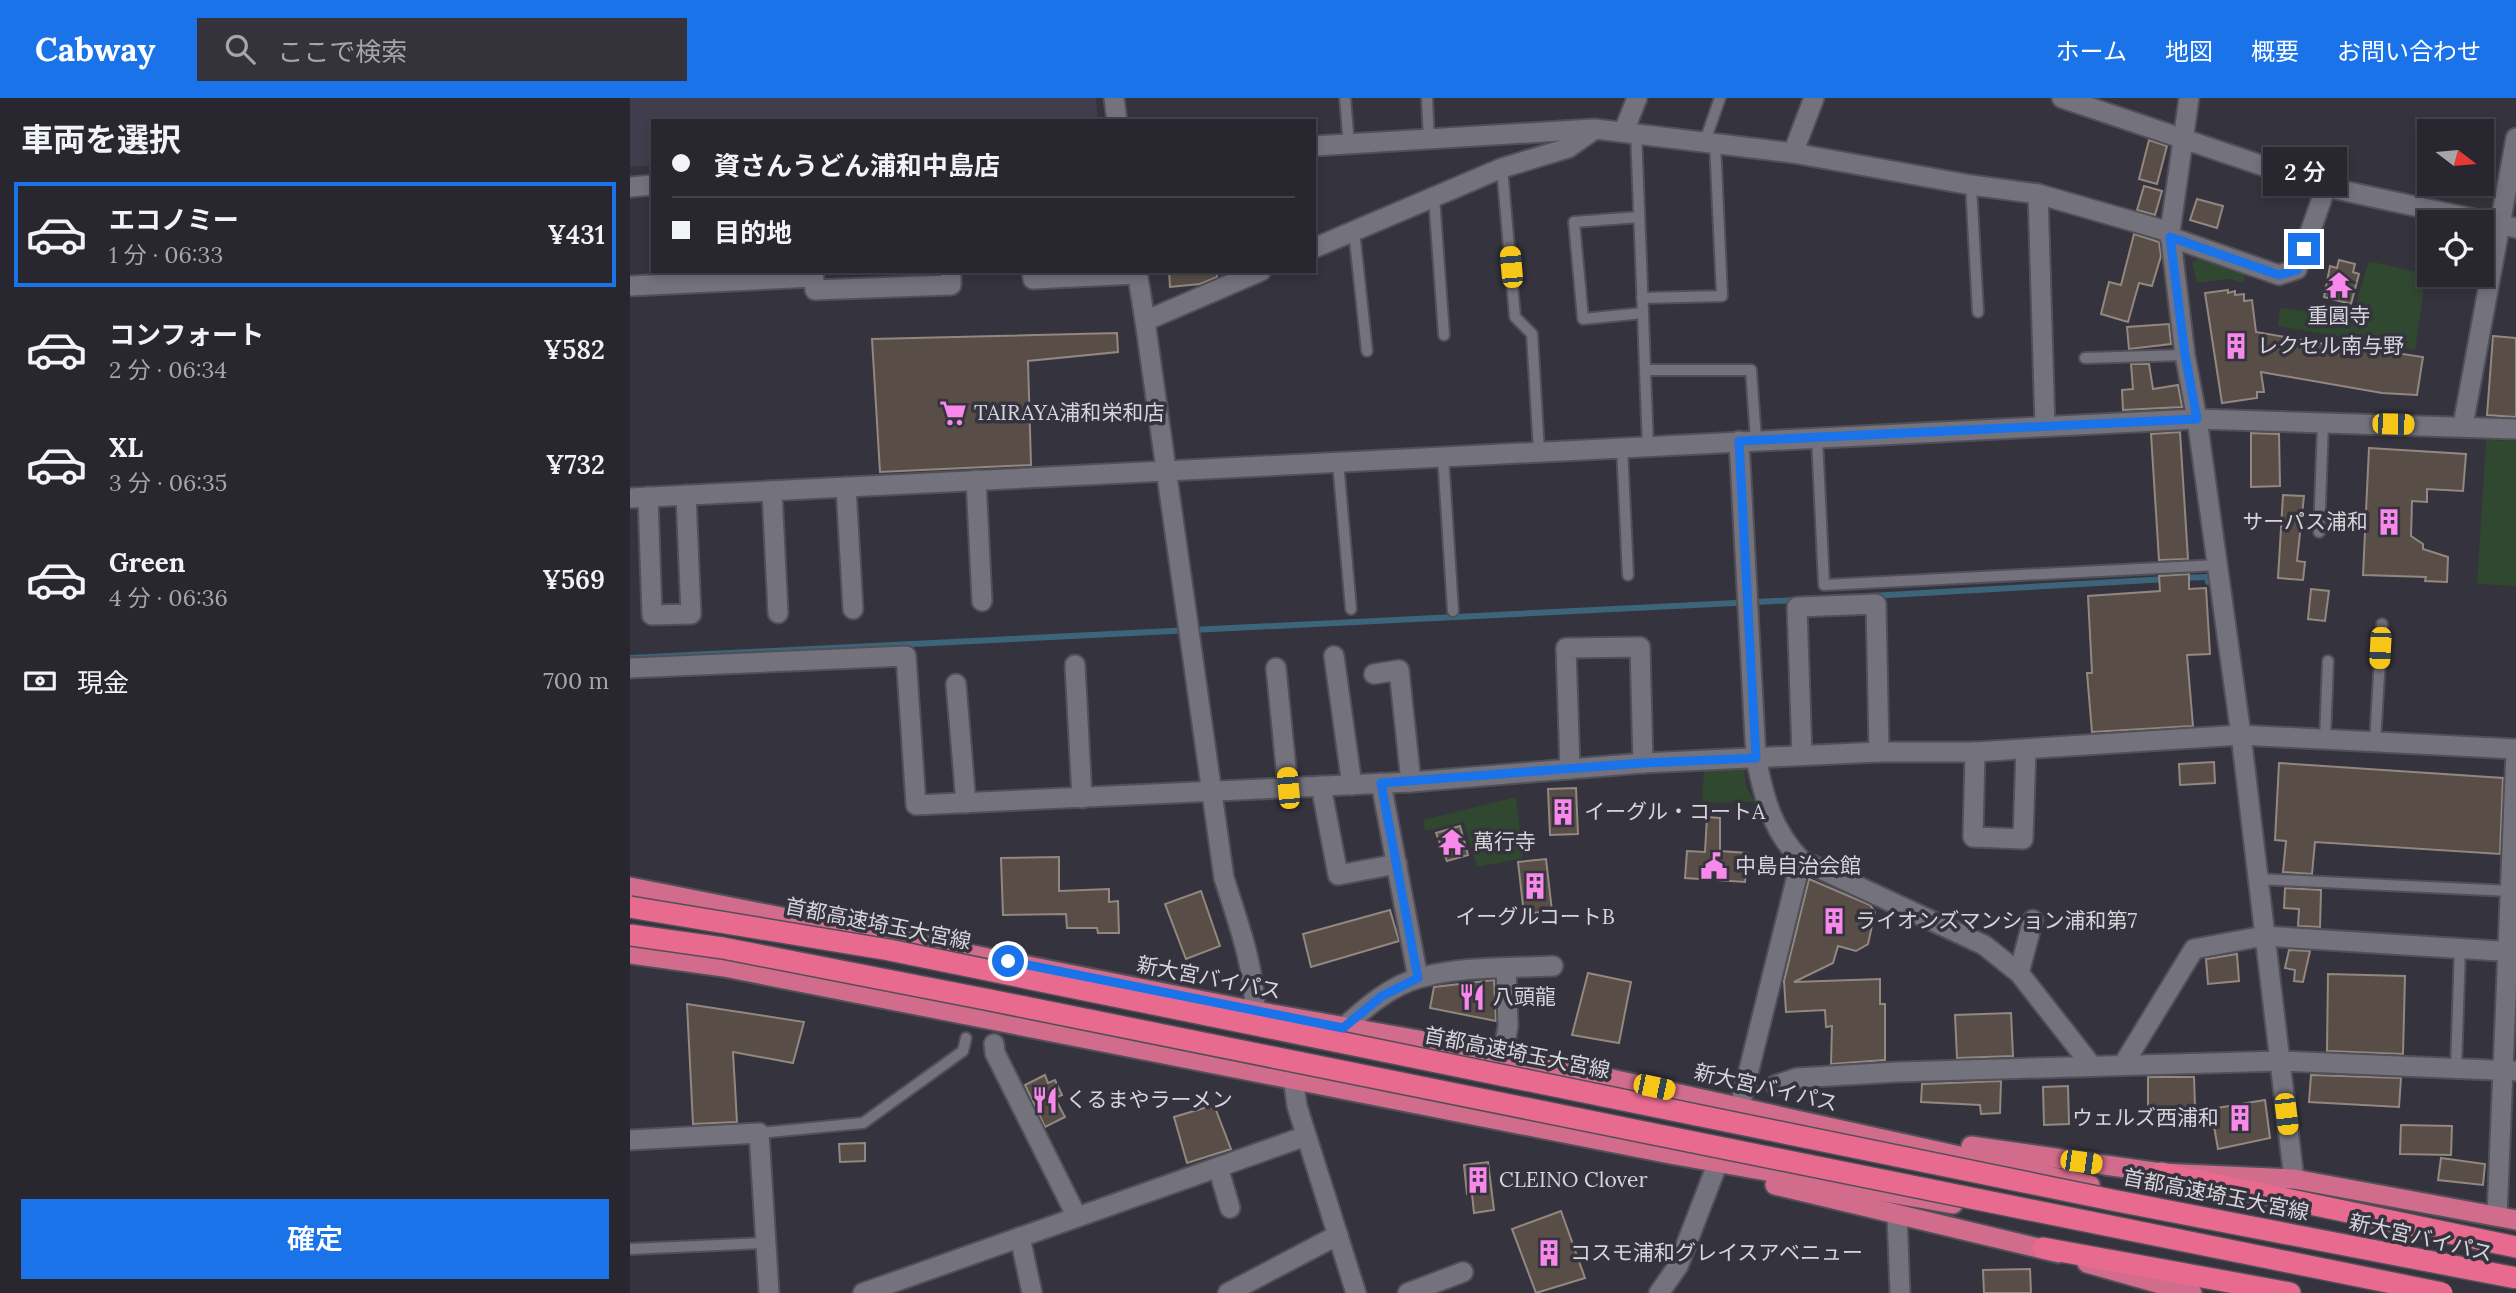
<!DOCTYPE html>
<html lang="ja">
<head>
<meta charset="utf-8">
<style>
  :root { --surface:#28262e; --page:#34323a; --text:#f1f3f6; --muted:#a5a5aa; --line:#44434a; --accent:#1a73e8 }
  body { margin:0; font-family:Lora,"Noto Sans JP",serif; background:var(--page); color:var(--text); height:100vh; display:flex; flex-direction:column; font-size:26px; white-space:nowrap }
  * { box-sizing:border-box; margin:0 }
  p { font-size:23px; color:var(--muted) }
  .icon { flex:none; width:38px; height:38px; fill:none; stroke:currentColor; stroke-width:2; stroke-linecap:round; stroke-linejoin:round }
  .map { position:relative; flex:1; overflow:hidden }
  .sheet { display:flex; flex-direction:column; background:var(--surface); width:630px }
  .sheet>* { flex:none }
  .hud { position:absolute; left:21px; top:21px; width:665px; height:154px; border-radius:0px; box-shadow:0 4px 10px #0003,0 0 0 2px var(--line); display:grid; align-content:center; height:154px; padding:0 21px; background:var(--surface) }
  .needle { width:46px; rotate:106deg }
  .tools { position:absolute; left:1787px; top:21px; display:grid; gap:14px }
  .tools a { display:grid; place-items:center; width:77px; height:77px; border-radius:0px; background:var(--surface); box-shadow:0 4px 10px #0003,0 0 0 2px var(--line); font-size:35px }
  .end { position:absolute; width:32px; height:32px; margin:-16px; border:9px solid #1a73e8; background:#fff; box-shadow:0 0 0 4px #fff }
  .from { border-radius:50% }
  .bubble { position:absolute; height:49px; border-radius:0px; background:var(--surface); box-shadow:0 4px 10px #0003,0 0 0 2px var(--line); font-size:23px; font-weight:600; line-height:49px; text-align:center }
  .car { position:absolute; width:21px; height:42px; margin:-21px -10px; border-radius:9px; box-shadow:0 0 5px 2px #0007; background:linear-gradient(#f5c518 24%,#345 0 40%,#f5c518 0 76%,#345 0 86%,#f5c518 0) }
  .hud b { display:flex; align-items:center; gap:24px; height:66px; font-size:26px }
  .hud b+b { border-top:2px solid var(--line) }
  .hud i { width:18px; height:18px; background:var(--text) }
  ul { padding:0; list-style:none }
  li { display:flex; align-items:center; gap:21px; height:105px; margin:0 14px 10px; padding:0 7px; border:4px solid transparent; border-radius:0px }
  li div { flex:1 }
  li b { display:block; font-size:26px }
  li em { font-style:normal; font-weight:600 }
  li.current { border-color:var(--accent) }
  li>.icon { width:63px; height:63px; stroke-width:1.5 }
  h2 { padding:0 21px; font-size:32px; line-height:84px }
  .pay { display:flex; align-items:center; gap:18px; height:77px; padding:0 21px; font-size:26px }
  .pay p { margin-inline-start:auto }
  .cta { display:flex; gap:14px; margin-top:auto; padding:14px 21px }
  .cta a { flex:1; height:80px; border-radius:0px; background:var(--accent); color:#fff; font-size:28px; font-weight:600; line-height:80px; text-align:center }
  header { display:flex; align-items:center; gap:42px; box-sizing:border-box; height:98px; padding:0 35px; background:var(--accent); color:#fff }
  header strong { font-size:33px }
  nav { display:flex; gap:38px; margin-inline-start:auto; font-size:24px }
  .search { width:490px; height:63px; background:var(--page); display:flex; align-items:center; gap:18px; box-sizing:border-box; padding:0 24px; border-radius:0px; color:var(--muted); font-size:26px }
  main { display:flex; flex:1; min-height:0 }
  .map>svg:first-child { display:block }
  .built { fill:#403d4c }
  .green { fill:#304730 }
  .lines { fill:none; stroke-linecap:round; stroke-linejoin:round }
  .stream { stroke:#3c657a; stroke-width:6 }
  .building { fill:#584e47; stroke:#928880; stroke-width:2 }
  .service-casing { stroke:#514f57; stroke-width:14 }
  .minor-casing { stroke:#514f57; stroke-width:23 }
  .trunk-casing { stroke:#514f57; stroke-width:23 }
  .motorway-casing { stroke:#514f57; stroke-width:24 }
  .service { stroke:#74727d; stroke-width:10 }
  .minor { stroke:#74727d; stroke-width:19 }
  .trunk { stroke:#d16c8c; stroke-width:19 }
  .motorway { stroke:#e86b8f; stroke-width:21 }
  .motorway-bridge-casing { stroke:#514f57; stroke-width:24; stroke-linecap:butt }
  .motorway-bridge { stroke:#e86b8f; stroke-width:21 }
  .route { stroke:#1a73e8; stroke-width:9 }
  .labels { text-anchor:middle; stroke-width:7; stroke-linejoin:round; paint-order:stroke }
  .poi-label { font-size:21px; fill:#d7d5dc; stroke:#35333d; text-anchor:start }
  .street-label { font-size:21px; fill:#d7d5dc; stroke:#35333d }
</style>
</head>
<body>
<header>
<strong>Cabway</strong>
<div class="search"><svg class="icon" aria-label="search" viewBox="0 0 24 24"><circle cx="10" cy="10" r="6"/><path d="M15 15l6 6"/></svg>ここで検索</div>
<nav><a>ホーム</a><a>地図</a><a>概要</a><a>お問い合わせ</a></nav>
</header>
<main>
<section class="sheet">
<h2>車両を選択</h2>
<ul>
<li class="current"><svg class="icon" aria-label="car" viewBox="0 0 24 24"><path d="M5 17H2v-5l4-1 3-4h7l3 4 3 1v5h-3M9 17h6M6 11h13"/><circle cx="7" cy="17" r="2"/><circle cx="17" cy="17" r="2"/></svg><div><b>エコノミー</b><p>1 分 · 06:33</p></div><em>¥431</em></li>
<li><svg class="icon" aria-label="car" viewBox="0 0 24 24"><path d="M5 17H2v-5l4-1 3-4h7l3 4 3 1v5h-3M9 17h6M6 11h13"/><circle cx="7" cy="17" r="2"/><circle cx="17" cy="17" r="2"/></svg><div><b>コンフォート</b><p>2 分 · 06:34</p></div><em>¥582</em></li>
<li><svg class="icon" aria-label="car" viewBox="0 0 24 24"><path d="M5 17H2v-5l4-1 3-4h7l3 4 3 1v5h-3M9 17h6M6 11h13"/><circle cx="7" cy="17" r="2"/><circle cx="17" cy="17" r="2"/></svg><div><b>XL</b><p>3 分 · 06:35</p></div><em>¥732</em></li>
<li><svg class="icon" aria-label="car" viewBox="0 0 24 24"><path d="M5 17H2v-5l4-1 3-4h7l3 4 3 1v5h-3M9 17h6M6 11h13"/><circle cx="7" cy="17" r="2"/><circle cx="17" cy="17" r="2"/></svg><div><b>Green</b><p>4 分 · 06:36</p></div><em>¥569</em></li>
</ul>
<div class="pay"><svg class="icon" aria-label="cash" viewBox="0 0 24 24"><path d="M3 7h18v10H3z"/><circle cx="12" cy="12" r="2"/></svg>現金<p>700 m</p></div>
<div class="cta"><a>確定</a></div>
</section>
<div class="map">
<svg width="1886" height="1195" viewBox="0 0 1886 1195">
  <rect width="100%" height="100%" fill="#35333d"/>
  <!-- built -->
  <polygon class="built" points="0,0 466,0 468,23 23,23 23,67 0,69"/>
  <!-- green -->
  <g class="green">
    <polygon points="1569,160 1615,176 1613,185 1600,181 1567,185 1562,165"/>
    <polygon points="1739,163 1796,176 1785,252 1648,228 1650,210 1722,219"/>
    <polygon points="1856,342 1886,343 1886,488 1847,486"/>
    <polygon points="1114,670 1116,688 1125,704 1072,705 1074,672"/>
    <polygon points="886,699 893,760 847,769 834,724 795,733 793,722"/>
  </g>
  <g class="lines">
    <!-- stream -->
    <g class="stream">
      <polyline points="1552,480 1577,479 1578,484"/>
      <polyline points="1241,498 1538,481"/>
      <polyline points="0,560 1167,502"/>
    </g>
  </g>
  <!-- building -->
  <g class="building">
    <polygon points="1519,42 1537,48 1527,86 1509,81"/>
    <polygon points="1514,88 1532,93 1525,117 1507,112"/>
    <polygon points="1567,101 1593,108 1587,130 1560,122"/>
    <polygon points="1504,136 1529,144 1531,158 1522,188 1509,185 1498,224 1471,216 1479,184 1491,187"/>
    <polygon points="1709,162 1725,166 1723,174 1729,176 1721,206 1694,199 1700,168 1707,170"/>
    <polygon points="539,173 587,173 587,179 570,186 540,189"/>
    <polygon points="1598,192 1598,195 1605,193 1605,197 1614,196 1614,203 1622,202 1626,234 1765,258 1766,255 1793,259 1787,297 1752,295 1631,274 1634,294 1627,294 1627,300 1592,305 1575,195"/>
    <polygon points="1539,226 1541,246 1499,251 1497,229"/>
    <polygon points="487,235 488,254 398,263 401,367 250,374 242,241"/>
    <polygon points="1863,238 1886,240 1886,319 1857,317"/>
    <polygon points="1501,266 1519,266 1523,291 1548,287 1552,309 1493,312 1492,292 1503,291"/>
    <polygon points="1550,334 1558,461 1529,462 1521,336"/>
    <polygon points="1621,335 1649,336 1650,388 1621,389"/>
    <polygon points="1739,350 1836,356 1833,393 1797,391 1797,404 1782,403 1781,438 1793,446 1793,451 1818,459 1817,484 1795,483 1796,479 1733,477"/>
    <polygon points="1653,397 1674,398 1667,463 1675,464 1673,482 1648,480"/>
    <polygon points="1559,476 1559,491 1576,490 1580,556 1557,557 1563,628 1462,634 1457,575 1462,575 1458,498 1530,493 1529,478"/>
    <polygon points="1681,491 1699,493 1695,523 1678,521"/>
    <polygon points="1584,664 1585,685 1550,687 1549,666"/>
    <polygon points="1649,665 1873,680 1870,756 1685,744 1682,776 1653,774 1656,743 1645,742"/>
    <polygon points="946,690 948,736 920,737 918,691"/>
    <polygon points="1077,719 1090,720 1090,753 1118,755 1115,784 1055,780 1057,753 1075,754"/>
    <polygon points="830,728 838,757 817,763 806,735"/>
    <polygon points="429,759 429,793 479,791 479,804 488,803 489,835 468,835 467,830 437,830 436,816 373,817 371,760"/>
    <polygon points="916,761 922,813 894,816 888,764"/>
    <polygon points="1179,781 1240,807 1245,814 1238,846 1226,853 1208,848 1203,865 1164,884 1250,881 1250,906 1255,906 1255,962 1201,966 1202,928 1196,929 1195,912 1156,914 1154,883"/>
    <polygon points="1655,790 1691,792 1690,829 1668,828 1669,811 1654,810"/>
    <polygon points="571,793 590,848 556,861 535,806"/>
    <polygon points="760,812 769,843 681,869 673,836"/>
    <polygon points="1659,852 1680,853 1673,884 1664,883 1665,872 1655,870"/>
    <polygon points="1607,856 1609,883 1578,886 1576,861"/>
    <polygon points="958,875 1001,884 989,945 942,937"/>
    <polygon points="1698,876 1775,878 1773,956 1697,953"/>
    <polygon points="864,882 866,923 800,910 804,889"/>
    <polygon points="57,906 174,924 163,965 103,954 107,1024 63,1026"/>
    <polygon points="1381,915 1383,958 1327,960 1325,917"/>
    <polygon points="415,977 418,985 425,982 432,997 425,1000 435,1019 415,1029 395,987"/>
    <polygon points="1681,977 1771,980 1769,1009 1679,1004"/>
    <polygon points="1518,979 1564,979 1565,1009 1518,1010"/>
    <polygon points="1371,983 1370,1015 1351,1016 1350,1007 1291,1004 1292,986"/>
    <polygon points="1438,988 1439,1026 1414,1027 1413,989"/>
    <polygon points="1635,1002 1640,1040 1588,1051 1581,1011"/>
    <polygon points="584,1007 601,1051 557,1065 544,1019"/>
    <polygon points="1771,1027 1822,1028 1821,1057 1770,1056"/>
    <polygon points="235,1045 235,1063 210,1064 209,1046"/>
    <polygon points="1811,1060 1855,1066 1853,1087 1808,1082"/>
    <polygon points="858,1064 864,1112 844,1115 842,1096 837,1096 834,1067"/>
    <polygon points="931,1113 955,1180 906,1195 882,1131"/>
    <polygon points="1400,1171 1401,1195 1354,1195 1353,1172"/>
  </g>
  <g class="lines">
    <defs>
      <g id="service">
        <polyline points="715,0 719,47"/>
        <polyline points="797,0 799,42"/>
        <polyline points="1006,34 1013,215 953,221 944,124 1009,119"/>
        <polyline points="1075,43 1090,0"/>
        <polyline points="872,70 885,219 902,236 909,353"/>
        <polyline points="1341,87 1348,214"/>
        <polyline points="804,99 814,237"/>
        <polyline points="724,133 737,253"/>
        <polyline points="1012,200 1092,198 1085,44"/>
        <polyline points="1013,215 1015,272"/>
        <polyline points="1455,260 1555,257"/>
        <polyline points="1187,339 1194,487 1588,467"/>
        <polyline points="1018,348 1015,272 1121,272 1126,342"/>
        <polyline points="992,349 998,477"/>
        <polyline points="813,358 823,513"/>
        <polyline points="708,364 721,511"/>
        <polyline points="1689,434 1693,325"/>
        <polyline points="1695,642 1698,563"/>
        <polyline points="1745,644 1752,526"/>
        <polyline points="1628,781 1880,793"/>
        <polyline points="1826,970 1830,850"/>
        <polyline points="129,1035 233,1025 333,953 336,940"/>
        <polyline points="0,1151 135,1145"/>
      </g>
      <g id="minor">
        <polyline points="484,0 487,23"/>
        <polyline points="1432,0 1696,89 1886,130"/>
        <polyline points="1559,0 1540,134 1555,257 1567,321 1611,637 1664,1081"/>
        <polyline points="994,33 1007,0"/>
        <polyline points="684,48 963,31"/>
        <polyline points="1163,55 1184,0"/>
        <polyline points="0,89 23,87"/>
        <polyline points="1408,96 1415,328"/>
        <polyline points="1540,139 1649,177 1667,171 1696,89"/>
        <polyline points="684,150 872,70 938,50 965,31 1163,55 1341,87 1408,96 1540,134"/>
        <polyline points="183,173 185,192 321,187 321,173"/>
        <polyline points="402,173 403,181 507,176"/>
        <polyline points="507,173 515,223"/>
        <polyline points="0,188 183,179"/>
        <polyline points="1833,327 1886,40"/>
        <path d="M 1109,343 L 1126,660 C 1134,700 1142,732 1171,762 L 1354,847 L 1389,875 L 1462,968"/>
        <polyline points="346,382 352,503"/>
        <polyline points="216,389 223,511"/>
        <polyline points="142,393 148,515"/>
        <polyline points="18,399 22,517 61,516 56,397"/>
        <polyline points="0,400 1567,321 1886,331"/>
        <polyline points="704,558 722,687"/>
        <polyline points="445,567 452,700"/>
        <polyline points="0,570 276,558 286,707 781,684 1013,665 1249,654 1345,654 1611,637 1886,651"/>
        <polyline points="646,570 658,690"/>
        <polyline points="744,576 769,572 781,684"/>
        <polyline points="326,586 336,705"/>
        <polyline points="1345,654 1343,739 1393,741 1396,651"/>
        <polyline points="1172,657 1167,509 1246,506 1249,654"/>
        <polyline points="940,671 936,550 1010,549 1013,665"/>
        <polyline points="751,685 788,880"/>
        <polyline points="691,688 708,777 767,766"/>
        <polyline points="1389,875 1403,822"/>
        <path d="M 625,913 C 624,866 608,825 594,780 L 515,223 L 631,173"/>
        <path d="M 713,930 C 735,910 760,888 789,880 C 832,868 880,870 923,868"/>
        <polyline points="364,946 365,955 447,1119"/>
        <polyline points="873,957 878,928 876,870"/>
        <polyline points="1493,967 1564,851 1634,838 1886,854"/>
        <polyline points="663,979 667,1008 726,1195"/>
        <polyline points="1146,987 1167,980 1267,974 1650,963 1886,973"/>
        <polyline points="1110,1008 1171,762"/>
        <polyline points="0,1042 129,1035 139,1195"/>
        <polyline points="588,1069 600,1110"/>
        <polyline points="1267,1117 1270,1195"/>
        <polyline points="1867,1118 1886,654"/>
        <polyline points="390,1139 402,1195"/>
        <polyline points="233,1195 676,1038"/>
        <polyline points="598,1195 708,1137"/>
        <polyline points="778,1195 833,1174"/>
        <polyline points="1029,1195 1048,1168 1085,1072"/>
      </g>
      <g id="trunk">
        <polyline points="0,789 625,913 873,957 1460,1087"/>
        <polyline points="0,856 94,869 1040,1056 1323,1106"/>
        <polyline points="1341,1048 1531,1075 1664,1081 1886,1122"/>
        <polyline points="1145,1087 1429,1155"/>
        <polyline points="1457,1165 1562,1195"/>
      </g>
      <g id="motorway">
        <polyline points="1531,1075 1886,1149"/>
        <polyline points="1413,1150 1660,1195"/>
      </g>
    </defs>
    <!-- service casing -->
    <use href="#service" class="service-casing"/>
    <!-- minor casing -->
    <use href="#minor" class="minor-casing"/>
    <!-- trunk casing -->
    <use href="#trunk" class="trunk-casing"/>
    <!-- motorway casing -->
    <use href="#motorway" class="motorway-casing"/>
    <!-- service -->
    <use href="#service" class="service"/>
    <!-- minor -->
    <use href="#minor" class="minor"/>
    <!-- trunk -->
    <use href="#trunk" class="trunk"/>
    <!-- motorway -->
    <use href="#motorway" class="motorway"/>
    <defs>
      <g id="motorway-bridge">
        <polyline points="0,809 259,852 1482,1102 1886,1180"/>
        <polyline points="0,837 93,850 360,902 1812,1195"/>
      </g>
    </defs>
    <!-- motorway-bridge casing -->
    <use href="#motorway-bridge" class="motorway-bridge-casing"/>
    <!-- motorway-bridge -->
    <use href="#motorway-bridge" class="motorway-bridge"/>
  </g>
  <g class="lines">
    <!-- route -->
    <polyline class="route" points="378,863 713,930 752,898 788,880 751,685 1013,665 1126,660 1109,343 1567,321 1555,257 1540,139 1649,177 1667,172 1674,151"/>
  </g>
  <!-- icons -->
  <defs>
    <symbol id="temple-bare" viewBox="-9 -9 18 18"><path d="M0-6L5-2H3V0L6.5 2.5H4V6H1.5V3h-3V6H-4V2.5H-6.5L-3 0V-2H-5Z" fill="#f888ea" stroke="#35333d" stroke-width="2.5" paint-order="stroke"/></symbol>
    <symbol id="building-bare" viewBox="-9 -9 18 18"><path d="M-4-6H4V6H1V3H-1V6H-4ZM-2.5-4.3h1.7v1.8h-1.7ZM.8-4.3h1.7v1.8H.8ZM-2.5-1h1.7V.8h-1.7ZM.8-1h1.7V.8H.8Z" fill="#f888ea" stroke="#35333d" stroke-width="2.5" paint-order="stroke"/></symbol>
    <symbol id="supermarket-bare" viewBox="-9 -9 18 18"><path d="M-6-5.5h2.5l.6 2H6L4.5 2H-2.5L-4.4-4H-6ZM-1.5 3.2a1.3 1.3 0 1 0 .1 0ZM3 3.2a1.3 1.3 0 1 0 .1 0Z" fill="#f888ea" stroke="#35333d" stroke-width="2.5" paint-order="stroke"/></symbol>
    <symbol id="civic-bare" viewBox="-9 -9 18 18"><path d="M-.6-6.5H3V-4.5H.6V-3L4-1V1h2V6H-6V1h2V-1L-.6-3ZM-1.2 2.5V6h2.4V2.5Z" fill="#f888ea" stroke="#35333d" stroke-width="2.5" paint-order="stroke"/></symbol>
    <symbol id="restaurant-bare" viewBox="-9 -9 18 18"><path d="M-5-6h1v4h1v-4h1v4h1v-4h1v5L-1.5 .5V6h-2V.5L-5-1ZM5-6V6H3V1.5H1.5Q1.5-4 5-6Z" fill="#f888ea" stroke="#35333d" stroke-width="2.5" paint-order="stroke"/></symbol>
  </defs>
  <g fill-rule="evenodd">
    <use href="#temple-bare" x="1690" y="168" width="38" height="38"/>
    <use href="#building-bare" x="1587" y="229" width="38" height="38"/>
    <use href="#supermarket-bare" x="304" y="296" width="38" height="38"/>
    <use href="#building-bare" x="1740" y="405" width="38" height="38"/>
    <use href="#building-bare" x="914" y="695" width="38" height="38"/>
    <use href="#temple-bare" x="803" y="725" width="38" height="38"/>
    <use href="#civic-bare" x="1065" y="749" width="38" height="38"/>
    <use href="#building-bare" x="886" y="769" width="38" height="38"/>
    <use href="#building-bare" x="1185" y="804" width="38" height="38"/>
    <use href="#restaurant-bare" x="823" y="880" width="38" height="38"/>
    <use href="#restaurant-bare" x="396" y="983" width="38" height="38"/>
    <use href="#building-bare" x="1591" y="1001" width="38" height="38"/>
    <use href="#building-bare" x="829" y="1063" width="38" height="38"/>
    <use href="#building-bare" x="900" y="1136" width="38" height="38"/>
  </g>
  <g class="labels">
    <!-- poi labels -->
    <g class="poi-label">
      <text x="1709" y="225" text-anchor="middle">重圓寺</text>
      <text x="1627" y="255">レクセル南与野</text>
      <text x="344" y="322">TAIRAYA浦和栄和店</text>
      <text x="1738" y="431" text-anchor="end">サーパス浦和</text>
      <text x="954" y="721">イーグル・コートA</text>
      <text x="843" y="751">萬行寺</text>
      <text x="1105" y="775">中島自治会館</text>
      <text x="905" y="826" text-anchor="middle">イーグルコートB</text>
      <text x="1225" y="830">ライオンズマンション浦和第7</text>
      <text x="863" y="906">八頭龍</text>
      <text x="436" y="1009">くるまやラーメン</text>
      <text x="1589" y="1027" text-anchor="end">ウェルズ西浦和</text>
      <text x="869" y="1089">CLEINO Clover</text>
      <text x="940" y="1162">コスモ浦和グレイスアベニュー</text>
    </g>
    <!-- street labels -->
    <g class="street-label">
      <text transform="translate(248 826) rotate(11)" y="7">首都高速埼玉大宮線</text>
      <text transform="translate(579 880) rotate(11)" y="7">新大宮バイパス</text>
      <text transform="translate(887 955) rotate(11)" y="7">首都高速埼玉大宮線</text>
      <text transform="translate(1136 990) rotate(13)" y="7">新大宮バイパス</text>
      <text transform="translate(1586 1097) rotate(11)" y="7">首都高速埼玉大宮線</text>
      <text transform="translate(1791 1140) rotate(13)" y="7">新大宮バイパス</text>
    </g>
  </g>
</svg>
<div class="tools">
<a><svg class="needle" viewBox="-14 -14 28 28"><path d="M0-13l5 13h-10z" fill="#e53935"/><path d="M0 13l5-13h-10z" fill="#a5a5aa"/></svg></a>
<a><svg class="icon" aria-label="locate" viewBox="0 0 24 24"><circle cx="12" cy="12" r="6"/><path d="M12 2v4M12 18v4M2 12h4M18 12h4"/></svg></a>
</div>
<i class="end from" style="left:378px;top:863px"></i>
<i class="end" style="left:1674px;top:151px"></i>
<div class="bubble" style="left:1633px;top:49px;width:84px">2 分</div>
<i class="car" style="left:881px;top:169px;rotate:355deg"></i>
<i class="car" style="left:1763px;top:326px;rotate:91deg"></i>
<i class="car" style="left:1750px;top:550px;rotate:183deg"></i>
<i class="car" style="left:658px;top:690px;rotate:355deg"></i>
<i class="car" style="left:1024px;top:989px;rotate:102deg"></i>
<i class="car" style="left:1656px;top:1016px;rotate:173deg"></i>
<i class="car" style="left:1451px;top:1064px;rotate:98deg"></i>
<div class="hud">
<b><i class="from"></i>資さんうどん浦和中島店</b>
<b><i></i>目的地</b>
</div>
</div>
</main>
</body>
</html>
